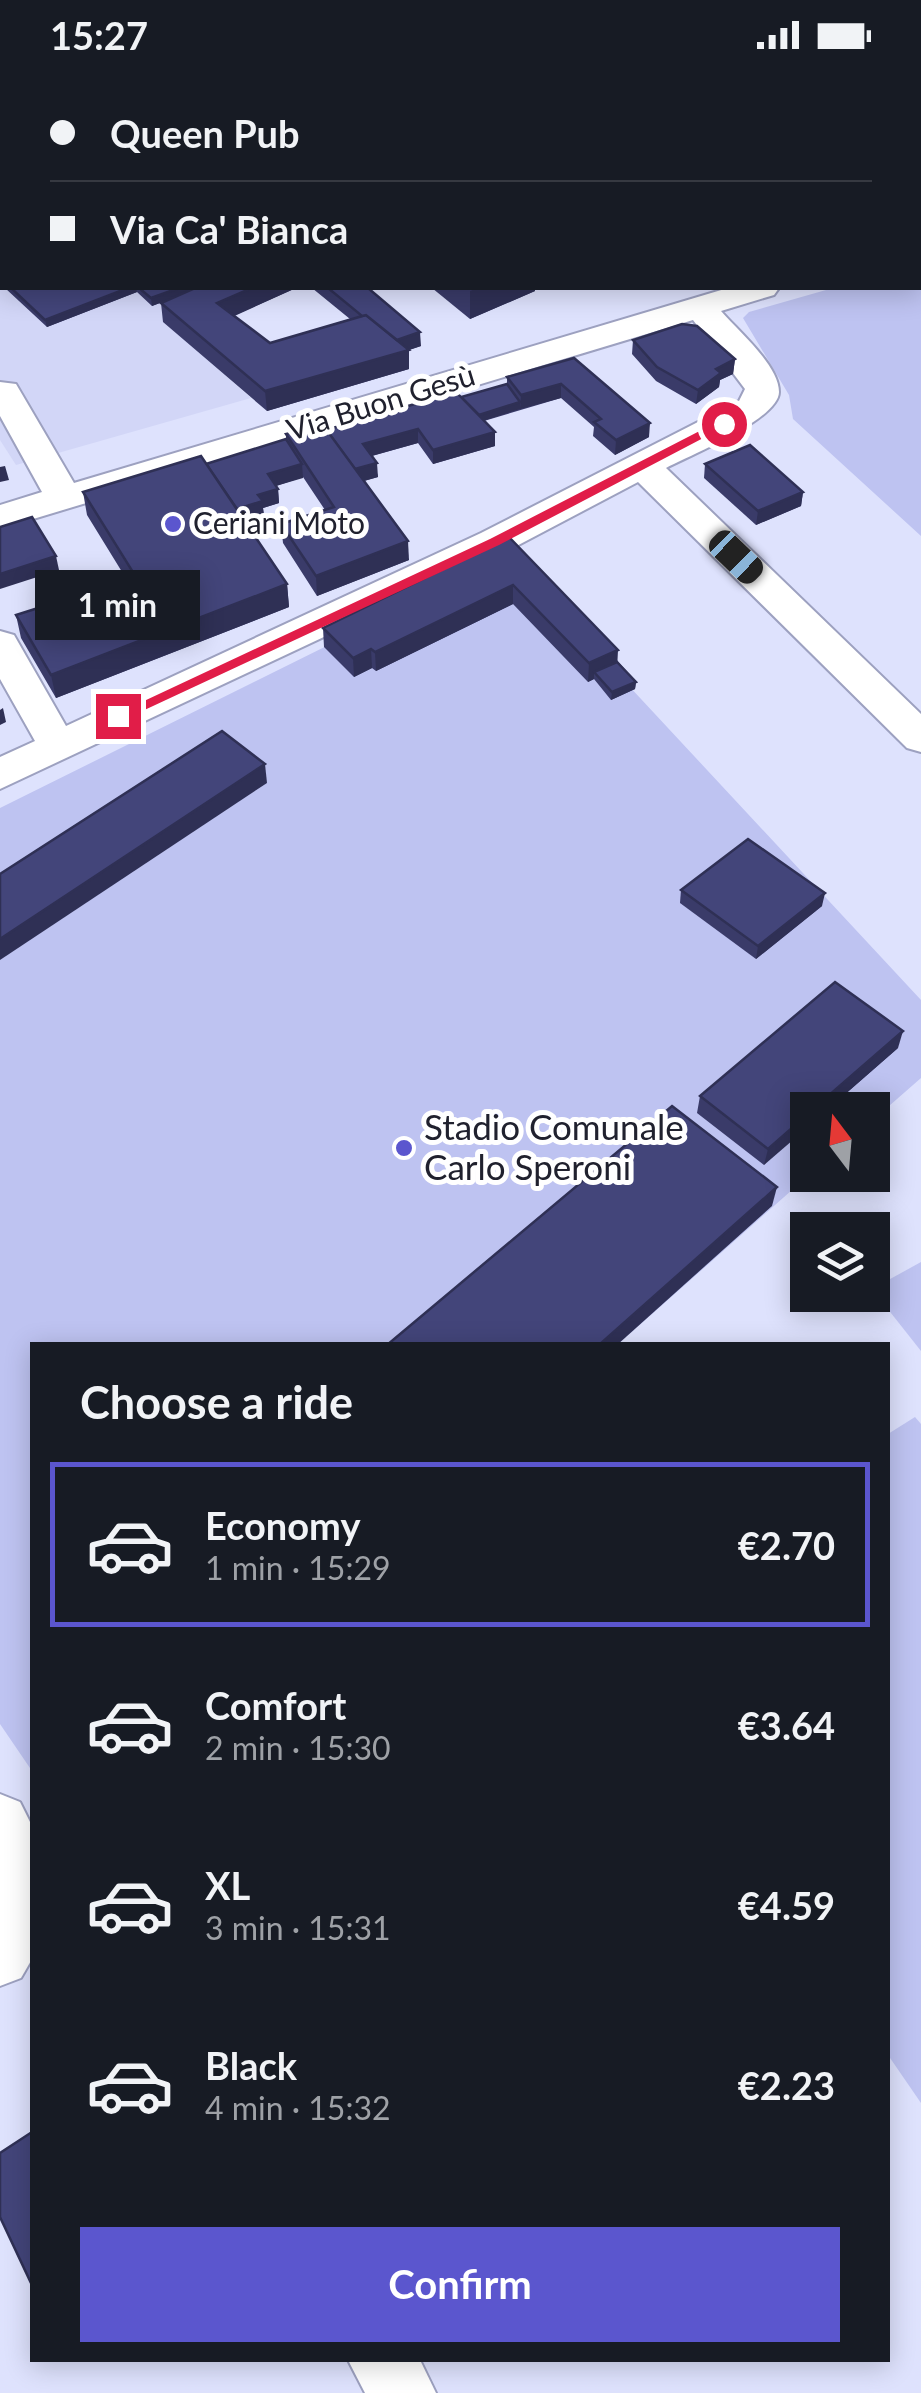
<!DOCTYPE html>
<html lang="en">
<head>
<meta charset="utf-8">
<style>
  :root { --surface:#171b24; --page:#20242c; --text:#f1f3f6; --muted:#9ea1a6; --line:#363941; --accent:#5b56ce }
  body { margin:0; font-family:Lato,sans-serif; background:var(--page); color:var(--text); height:100vh; display:flex; flex-direction:column; font-size:38px; white-space:nowrap }
  * { box-sizing:border-box; margin:0 }
  p { font-size:32px; color:var(--muted) }
  .icon { flex:none; width:55px; height:55px; fill:none; stroke:currentColor; stroke-width:2; stroke-linecap:round; stroke-linejoin:round }
  .map { position:relative; flex:1; overflow:hidden }
  .drawer { position:absolute; left:30px; top:1272px; width:860px; height:1020px; display:flex; flex-direction:column; background:var(--surface); border-radius:0px; box-shadow:0 5px 25px #0003 }
  .drawer>* { flex:none }
  .guide { position:absolute; left:0px; top:0px; width:922px; height:220px; box-shadow:0 5px 25px #0003; display:grid; align-content:center; height:220px; padding:0 50px; background:var(--surface) }
  .needle { width:65px; rotate:344deg }
  .tools { position:absolute; left:790px; top:1022px; display:grid; gap:20px }
  .tools a { display:grid; place-items:center; width:100px; height:100px; border-radius:0px; background:var(--surface); box-shadow:0 5px 25px #0003; font-size:50px }
  .end { position:absolute; width:45px; height:45px; margin:-22px; border:12px solid #e11d48; background:#fff; box-shadow:0 0 0 5px #fff }
  .from { border-radius:50% }
  .bubble { position:absolute; height:70px; border-radius:0px; background:var(--surface); box-shadow:0 5px 25px #0003; font-size:32px; font-weight:700; line-height:70px; text-align:center }
  .car { position:absolute; width:30px; height:60px; margin:-30px -15px; border-radius:12px; box-shadow:0 0 8px 2px #0007; background:linear-gradient(#222 24%,#8ab4d8 0 40%,#222 0 76%,#8ab4d8 0 86%,#222 0) }
  .guide b { display:flex; align-items:center; gap:35px; height:95px; font-size:38px }
  .guide b+b { border-top:2px solid var(--line) }
  .guide i { width:25px; height:25px; background:var(--text) }
  ul { padding:0; list-style:none }
  li { display:flex; align-items:center; gap:30px; height:165px; margin:0 20px 15px; padding:0 30px; border:5px solid transparent; border-radius:0px }
  li div { flex:1 }
  li b { display:block; font-size:38px }
  li em { font-style:normal; font-weight:700 }
  li.current { border-color:var(--accent) }
  li>.icon { width:90px; height:90px; stroke-width:1.5 }
  h2 { padding:0 50px; font-size:45px; line-height:120px }
  .button { display:flex; gap:20px; margin-top:auto; padding:20px 50px }
  .button a { flex:1; height:115px; border-radius:0px; background:var(--accent); color:#fff; font-size:40px; font-weight:700; line-height:115px; text-align:center }
  .status { display:flex; justify-content:space-between; align-items:center; height:70px; padding:0 50px; background:var(--surface); direction:ltr }
  .status svg { height:28px; fill:currentColor }
  .map>svg:first-child { display:block }
  .built { fill:#d2d6f7 }
  .green { fill:#bec3f1 }
  .lines { fill:none; stroke-linecap:round; stroke-linejoin:round }
  .minor-casing { stroke:#9da1c0; stroke-width:4 }
  .major-casing { stroke:#fff; stroke-width:5 }
  .minor { fill:#fff; fill-rule:evenodd }
  .major { fill:#bbbef1; fill-rule:evenodd }
  .wall { fill:#3a3b69 }
  .shaded-wall { fill:#2f3055 }
  .building { fill:#43457a; stroke:#2f3055; stroke-width:2.5 }
  .route { fill:#e11d48 }
  .poi-dot { fill:#5b56ce; stroke:#fff; stroke-width:4 }
  .labels { text-anchor:middle; stroke-width:10; stroke-linejoin:round; paint-order:stroke }
  .far-street-label { font-size:30px; fill:#20212e; stroke:#fff }
  .far-poi-label { font-size:30px; fill:#20212e; stroke:#fff; text-anchor:start }
  .poi-label { font-size:35px; fill:#20212e; stroke:#fff; text-anchor:start }
</style>
</head>
<body>
<div class="status"><b>15:27</b><svg viewBox="0 0 49 12"><path d="M0 12V9h3v3zM5 12V6h3v6zM10 12V3h3v9zM15 12V0h3v12zM26 1h20v11H26zM47 4h2v5h-2z"/></svg></div>
<div class="map">
<svg width="921" height="2323" viewBox="0 0 921 2323">
  <rect width="100%" height="100%" fill="#dee2fd"/>
  <!-- built -->
  <polygon class="built" points="0,39 2,218 241,218 164,252 251,328 16,395 0,370"/>
  <!-- green -->
  <g class="green">
    <polygon points="921,191 921,466 793,349 789,325 743,248 749,242 833,218 920,218"/>
    <polygon points="508,486 921,930 921,1008 873,1050 872,1040 808,1040 809,1105 617,1275 32,1275 32,1701 0,1654 0,738"/>
    <polygon points="921,1192 921,1281 872,1219"/>
    <polygon points="915,1347 921,1354 921,2033 888,1985 888,1364"/>
  </g>
  <g class="lines">
    <defs>
      <g id="minor">
        <polygon points="168,0 198,0 199,2 169,2"/>
        <polygon points="726,0 758,0 759,2 728,2"/>
        <rect x="0" y="23" width="2" height="18"/>
        <rect x="920" y="161" width="1" height="20"/>
        <path d="M 728,218 L 779,218 L 774,225 L 721,241 C 738,261 779,295 779,322 C 779,349 689,386 666,398 L 921,644 L 921,682 L 907,678 L 638,412 L 507,481 L 0,719 L 0,687 L 35,671 L 0,609 L 0,561 L 14,565 L 66,656 L 481,463 L 739,331 L 745,319 L 693,250 L 0,459 L 0,435 L 42,422 L 0,346 L 0,312 L 16,314 L 74,413 Z"/>
        <polygon points="0,1724 20,1732 32,1756 32,1889 21,1908 0,1916"/>
        <polygon points="348,2290 420,2290 436,2323 365,2323"/>
      </g>
      <g id="major">
        <polygon points="0,4 2,5 2,26 0,26"/>
        <rect x="920" y="53" width="1" height="22"/>
      </g>
    </defs>
    <!-- minor casing -->
    <use href="#minor" class="minor-casing"/>
    <!-- major casing -->
    <use href="#major" class="major-casing"/>
    <!-- minor -->
    <use href="#minor" class="minor"/>
    <!-- major -->
    <use href="#major" class="major"/>
  </g>
  <!-- wall -->
  <g class="wall">
    <polygon points="570,0 719,0 719,2 573,2"/>
    <polygon points="856,0 913,0 918,2 856,2"/>
    <polygon points="5,218 296,218 233,246 270,273 350,249 312,218 368,218 421,276 409,280 409,299 267,341 163,252 161,233 168,230 152,236 137,222 47,257"/>
    <polygon points="432,218 535,218 535,221 470,249"/>
    <polygon points="633,270 735,289 733,304 720,310 719,317 696,334 656,311 632,284"/>
    <polygon points="574,288 649,367 615,385 593,366 594,357 561,328 484,351 495,362 495,376 433,394 418,373 372,386 378,407 364,411 409,490 317,526 283,473 281,454 325,440 303,407 276,416 278,419 279,433 263,438 264,446 245,451 287,514 289,537 56,628 21,568 16,545 127,510 87,445 83,422 206,394 286,369 286,364 326,360 461,327 507,314 507,307"/>
    <polygon points="705,394 803,422 801,436 756,455 704,408"/>
    <polygon points="509,467 636,612 635,619 611,630 594,609 588,612 513,534 376,601 372,598 354,607 324,577 323,558"/>
    <polygon points="681,820 822,836 756,889 680,833"/>
    <polygon points="898,978 827,1040 808,1040 764,1095 697,1043 700,1026"/>
  </g>
  <!-- shaded-wall -->
  <g class="shaded-wall">
    <polygon points="527,0 544,0 537,2 527,2"/>
    <polygon points="605,0 624,0 623,2 599,2"/>
    <polygon points="685,0 719,0 719,2 678,2"/>
    <polygon points="128,218 136,218 137,222 47,257 45,250"/>
    <polygon points="179,218 198,218 152,236 151,228"/>
    <polygon points="252,218 296,218 219,253 217,233"/>
    <polygon points="478,218 535,218 535,221 470,249 470,221"/>
    <polygon points="420,262 421,276 409,280 409,299 267,341 265,321"/>
    <polygon points="735,289 733,304 720,310 719,317 696,334 698,320 716,299"/>
    <polygon points="561,314 561,328 520,339 521,325"/>
    <polygon points="520,332 520,339 470,355 470,347"/>
    <polygon points="650,353 649,367 615,385 616,370"/>
    <polygon points="418,359 418,373 364,388 363,374"/>
    <polygon points="495,362 495,376 433,394 433,380"/>
    <polygon points="377,393 378,407 353,414 352,400"/>
    <polygon points="302,394 303,408 269,418 268,404"/>
    <polygon points="5,396 9,410 0,412 0,397"/>
    <polygon points="278,419 279,433 263,438 264,446 234,455 232,441 258,425"/>
    <polygon points="803,422 801,436 756,455 758,441"/>
    <polygon points="408,471 409,490 317,526 316,506"/>
    <polygon points="56,486 59,500 0,519 0,504"/>
    <polygon points="287,514 289,537 56,628 51,605"/>
    <polygon points="513,515 513,534 376,601 375,582"/>
    <polygon points="371,579 372,598 354,607 353,588"/>
    <polygon points="618,580 617,600 594,602 594,609 588,612 589,593"/>
    <polygon points="636,612 635,619 611,630 612,622"/>
    <polygon points="3,638 6,652 0,655 0,640"/>
    <polygon points="265,694 267,713 0,890 0,869"/>
    <polygon points="825,823 822,836 756,889 758,876"/>
    <polygon points="903,961 898,978 827,1040 812,1040"/>
    <polygon points="808,1044 808,1057 764,1095 768,1079"/>
    <polygon points="777,1117 772,1136 617,1275 599,1275"/>
  </g>
  <!-- building -->
  <g class="building">
    <polygon points="661,0 685,0 678,2 664,2"/>
    <polygon points="876,0 913,0 918,2 880,2"/>
    <polygon points="2,76 2,209 0,207 0,77"/>
    <polygon points="11,218 128,218 45,250"/>
    <polygon points="139,218 179,218 151,228"/>
    <polygon points="195,218 252,218 217,233 270,273 366,245 409,280 265,321 161,233"/>
    <polygon points="328,218 368,218 420,262 397,270 366,245 362,246"/>
    <polygon points="682,254 697,256 735,289 716,299 721,303 698,320 657,297 633,270"/>
    <polygon points="574,288 650,353 616,370 594,352 601,349 561,314 521,325 507,307"/>
    <polygon points="507,314 520,332 479,345 461,327"/>
    <polygon points="456,322 495,362 433,380 418,359 363,374 377,393 355,399 326,360"/>
    <polygon points="323,355 408,471 316,506 281,454 334,437 286,364"/>
    <polygon points="286,369 302,394 268,404 278,419 258,425 263,431 237,439 206,394"/>
    <polygon points="750,375 803,422 758,441 705,394"/>
    <polygon points="201,386 287,514 51,605 16,545 136,507 83,422"/>
    <polygon points="32,447 56,486 0,504 0,457"/>
    <polygon points="509,467 618,580 589,593 513,515 375,582 371,579 353,588 323,558"/>
    <polygon points="617,592 636,612 612,622 594,602"/>
    <polygon points="222,661 265,694 0,869 0,804"/>
    <polygon points="748,769 825,823 758,876 681,820"/>
    <polygon points="835,912 903,961 812,1040 808,1040 808,1044 768,1079 700,1026"/>
    <polygon points="672,1036 777,1117 599,1275 387,1275"/>
    <polygon points="32,2062 32,2212 31,2213 0,2147 0,2083"/>
  </g>
  <!-- route -->
  <polygon class="route" points="719,351 730,354 499,475 123,650 112,646 490,469"/>
  <!-- markers -->
  <g class="poi-dot">
    <circle cx="173" cy="454" r="10"/>
    <circle cx="404" cy="1078" r="10"/>
  </g>
  <g class="labels">
    <!-- far-street labels -->
    <g class="far-street-label">
      <text transform="translate(381 333) rotate(-17)" y="10">Via Buon Gesù</text>
    </g>
    <!-- far-poi labels -->
    <g class="far-poi-label">
      <text x="193" y="464">Ceriani Moto</text>
    </g>
    <!-- poi labels -->
    <g class="poi-label">
      <text x="424" y="1070">Stadio Comunale<tspan x="424" dy="40">Carlo Speroni</tspan></text>
    </g>
  </g>
</svg>
<div class="tools">
<a><svg class="needle" viewBox="-14 -14 28 28"><path d="M0-13l5 13h-10z" fill="#e53935"/><path d="M0 13l5-13h-10z" fill="#9ea1a6"/></svg></a>
<a><svg class="icon" aria-label="layers" viewBox="0 0 24 24"><path d="M12 4l9 5-9 5-9-5zM3 14l9 5 9-5"/></svg></a>
</div>
<i class="end from" style="left:724px;top:354px"></i>
<i class="end" style="left:118px;top:646px"></i>
<div class="bubble" style="left:35px;top:500px;width:165px">1 min</div>
<i class="car" style="left:736px;top:487px;rotate:134deg"></i>
<div class="guide">
<b><i class="from"></i>Queen Pub</b>
<b><i></i>Via Ca' Bianca</b>
</div>
<section class="drawer">
<h2>Choose a ride</h2>
<ul>
<li class="current"><svg class="icon" aria-label="car" viewBox="0 0 24 24"><path d="M5 17H2v-5l4-1 3-4h7l3 4 3 1v5h-3M9 17h6M6 11h13"/><circle cx="7" cy="17" r="2"/><circle cx="17" cy="17" r="2"/></svg><div><b>Economy</b><p>1 min · 15:29</p></div><em>€2.70</em></li>
<li><svg class="icon" aria-label="car" viewBox="0 0 24 24"><path d="M5 17H2v-5l4-1 3-4h7l3 4 3 1v5h-3M9 17h6M6 11h13"/><circle cx="7" cy="17" r="2"/><circle cx="17" cy="17" r="2"/></svg><div><b>Comfort</b><p>2 min · 15:30</p></div><em>€3.64</em></li>
<li><svg class="icon" aria-label="car" viewBox="0 0 24 24"><path d="M5 17H2v-5l4-1 3-4h7l3 4 3 1v5h-3M9 17h6M6 11h13"/><circle cx="7" cy="17" r="2"/><circle cx="17" cy="17" r="2"/></svg><div><b>XL</b><p>3 min · 15:31</p></div><em>€4.59</em></li>
<li><svg class="icon" aria-label="car" viewBox="0 0 24 24"><path d="M5 17H2v-5l4-1 3-4h7l3 4 3 1v5h-3M9 17h6M6 11h13"/><circle cx="7" cy="17" r="2"/><circle cx="17" cy="17" r="2"/></svg><div><b>Black</b><p>4 min · 15:32</p></div><em>€2.23</em></li>
</ul>
<div class="button"><a>Confirm</a></div>
</section>
</div>
</body>
</html>
